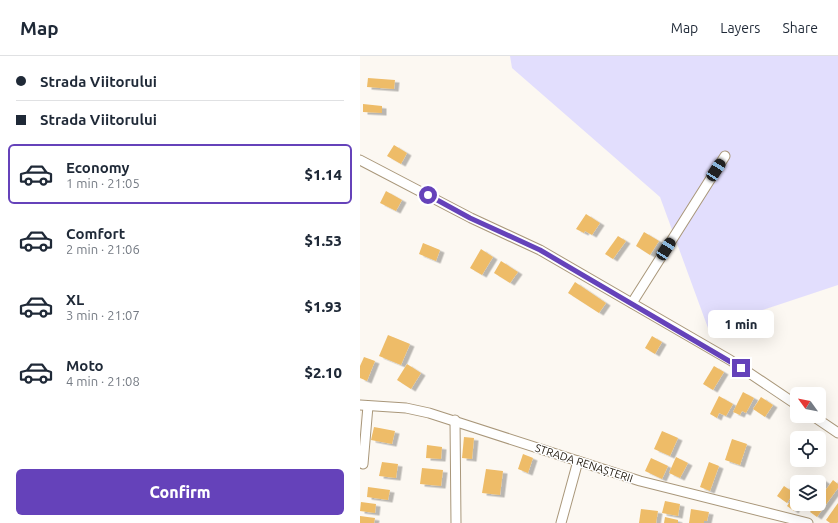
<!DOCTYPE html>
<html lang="en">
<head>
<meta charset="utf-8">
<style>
  :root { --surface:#fff; --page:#f2f2f3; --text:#1f2937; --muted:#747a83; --line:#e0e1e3; --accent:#6542ba }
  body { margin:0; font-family:Ubuntu,sans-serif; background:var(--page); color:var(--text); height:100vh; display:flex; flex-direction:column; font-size:15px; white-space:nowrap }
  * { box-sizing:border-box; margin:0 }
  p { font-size:13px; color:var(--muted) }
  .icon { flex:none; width:22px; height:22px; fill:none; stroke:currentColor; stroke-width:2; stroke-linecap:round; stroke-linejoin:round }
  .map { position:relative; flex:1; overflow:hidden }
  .panel { display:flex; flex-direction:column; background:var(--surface); width:360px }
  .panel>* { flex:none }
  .guide { display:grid; align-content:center; height:88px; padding:0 16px; background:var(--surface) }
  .needle { width:26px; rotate:303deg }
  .fabs { position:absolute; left:430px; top:331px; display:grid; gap:8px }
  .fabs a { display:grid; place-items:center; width:36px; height:36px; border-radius:6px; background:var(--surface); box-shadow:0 4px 16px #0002; font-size:20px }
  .end { position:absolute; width:18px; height:18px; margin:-9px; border:5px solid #6542ba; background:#fff; box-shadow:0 0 0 2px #fff }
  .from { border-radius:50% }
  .bubble { position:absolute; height:28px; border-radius:6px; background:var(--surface); box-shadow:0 4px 16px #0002; font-size:13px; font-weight:800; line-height:28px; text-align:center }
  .car { position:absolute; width:12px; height:24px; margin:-12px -6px; border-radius:5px; box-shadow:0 0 3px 1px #0007; background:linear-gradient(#222 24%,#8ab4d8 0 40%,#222 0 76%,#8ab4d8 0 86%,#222 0) }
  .guide b { display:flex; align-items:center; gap:14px; height:38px; font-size:15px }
  .guide b+b { border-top:1px solid var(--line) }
  .guide i { width:10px; height:10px; background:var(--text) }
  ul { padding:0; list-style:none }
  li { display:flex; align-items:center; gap:12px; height:60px; margin:0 8px 6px; padding:0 8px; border:2px solid transparent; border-radius:6px }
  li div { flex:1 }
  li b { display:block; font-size:15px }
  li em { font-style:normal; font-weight:800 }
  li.current { border-color:var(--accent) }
  li>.icon { width:36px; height:36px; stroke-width:1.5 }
  .button { display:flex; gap:8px; margin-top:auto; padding:8px 16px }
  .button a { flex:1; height:46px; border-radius:6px; background:var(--accent); color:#fff; font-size:16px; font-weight:800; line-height:46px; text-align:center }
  header { display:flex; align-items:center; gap:24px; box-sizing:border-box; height:56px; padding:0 20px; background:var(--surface); border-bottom:1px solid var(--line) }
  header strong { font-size:19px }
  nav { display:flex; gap:22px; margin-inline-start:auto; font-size:14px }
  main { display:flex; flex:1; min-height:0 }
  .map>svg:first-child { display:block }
  .green { fill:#e2defd }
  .building { fill:#eebc68; filter:url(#shadow) }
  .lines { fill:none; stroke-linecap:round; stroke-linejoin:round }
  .minor-casing { stroke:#a9977a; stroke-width:11 }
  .minor { stroke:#fff; stroke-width:9 }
  .route { stroke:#6542ba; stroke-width:5 }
  .labels { text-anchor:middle; stroke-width:3; stroke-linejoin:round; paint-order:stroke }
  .street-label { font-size:11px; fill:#20190e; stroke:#fff }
</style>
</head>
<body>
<header>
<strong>Map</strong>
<nav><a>Map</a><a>Layers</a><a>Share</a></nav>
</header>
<main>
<section class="panel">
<div class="guide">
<b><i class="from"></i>Strada Viitorului</b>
<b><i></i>Strada Viitorului</b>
</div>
<ul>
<li class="current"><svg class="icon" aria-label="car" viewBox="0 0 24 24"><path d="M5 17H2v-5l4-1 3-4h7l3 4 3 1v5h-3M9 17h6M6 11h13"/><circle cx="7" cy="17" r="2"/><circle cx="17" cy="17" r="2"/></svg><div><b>Economy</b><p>1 min · 21:05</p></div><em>$1.14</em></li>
<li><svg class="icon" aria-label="car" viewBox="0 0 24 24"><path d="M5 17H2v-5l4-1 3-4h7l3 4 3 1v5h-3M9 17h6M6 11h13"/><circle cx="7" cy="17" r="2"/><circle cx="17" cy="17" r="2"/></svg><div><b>Comfort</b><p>2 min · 21:06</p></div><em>$1.53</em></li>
<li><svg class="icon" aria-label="car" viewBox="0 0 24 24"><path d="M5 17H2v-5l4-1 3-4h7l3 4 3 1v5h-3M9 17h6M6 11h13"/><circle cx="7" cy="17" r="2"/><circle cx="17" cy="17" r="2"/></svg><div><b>XL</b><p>3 min · 21:07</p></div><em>$1.93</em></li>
<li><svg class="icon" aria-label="car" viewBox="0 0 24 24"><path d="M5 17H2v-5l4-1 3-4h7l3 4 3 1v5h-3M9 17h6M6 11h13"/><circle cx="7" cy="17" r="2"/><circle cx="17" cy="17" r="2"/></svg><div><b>Moto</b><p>4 min · 21:08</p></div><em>$2.10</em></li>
</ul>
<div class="button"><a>Confirm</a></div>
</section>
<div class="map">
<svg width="478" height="467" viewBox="0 0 478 467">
  <defs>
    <filter id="shadow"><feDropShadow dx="4.5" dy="2.5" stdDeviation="0" flood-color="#0004"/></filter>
  </defs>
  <rect width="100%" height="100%" fill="#fcf8f2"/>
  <!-- green -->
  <polygon class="green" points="150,0 478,0 478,229 348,272 300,141 152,12"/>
  <!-- building -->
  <g class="building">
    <polygon points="8,22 35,24 34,33 7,31"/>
    <polygon points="3,48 22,50 22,57 3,56"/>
    <polygon points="34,89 47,97 41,108 27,100"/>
    <polygon points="26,135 42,144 36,155 20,147"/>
    <polygon points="226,158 240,167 232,179 225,175 224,177 216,173"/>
    <polygon points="284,176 299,185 290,199 276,190"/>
    <polygon points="258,180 266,185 253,203 245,198"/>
    <polygon points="63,187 80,194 76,205 59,198"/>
    <polygon points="121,193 133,201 122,219 110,212"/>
    <polygon points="141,205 158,216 150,227 134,217"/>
    <polygon points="215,226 246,247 239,257 208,237"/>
    <polygon points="28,279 50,288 41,309 19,300"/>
    <polygon points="292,280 302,286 295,298 285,292"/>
    <polygon points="4,301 15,305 7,325 0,322 0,310"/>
    <polygon points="47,308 61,317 51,333 37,324"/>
    <polygon points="354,310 364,316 353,334 343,328"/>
    <polygon points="383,336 394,342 386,357 382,355 380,359 373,356"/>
    <polygon points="359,340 373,348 366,360 359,357 357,362 350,358"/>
    <polygon points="401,341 413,349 405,361 393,353"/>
    <polygon points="14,371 35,375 32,388 11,384"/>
    <polygon points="302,375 318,382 310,400 294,393"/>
    <polygon points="104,381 114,382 112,403 102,402"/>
    <polygon points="372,383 387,388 380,409 365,404"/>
    <polygon points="67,389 82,391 81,403 66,402"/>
    <polygon points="163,398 173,402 168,417 158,413"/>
    <polygon points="316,401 328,407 320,422 309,417"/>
    <polygon points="291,402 308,410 302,423 285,415"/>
    <polygon points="22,406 38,408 36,422 19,420"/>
    <polygon points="349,406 359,410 350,435 340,431"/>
    <polygon points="62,412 83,414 81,430 60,428"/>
    <polygon points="126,413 143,415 140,439 122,437"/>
    <polygon points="459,421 466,426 459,437 459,426 456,426"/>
    <polygon points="437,422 441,425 437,426 437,431 427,447 417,440 424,430 430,434"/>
    <polygon points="473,424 478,428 478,432 457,461 450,456 456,448 459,448 459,443"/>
    <polygon points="8,431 30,434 28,444 7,441"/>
    <polygon points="437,435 437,448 438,448 434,455 427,450"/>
    <polygon points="305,445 320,448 318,460 302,457"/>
    <polygon points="1,446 16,448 15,457 0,455"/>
    <polygon points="478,447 478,466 477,467 470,467 466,464"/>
    <polygon points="281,453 298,455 296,467 279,467"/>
    <polygon points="331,453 349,456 347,465 344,465 344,467 329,467"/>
    <polygon points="0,460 15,462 14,467 0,467"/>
    <polygon points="305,461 318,464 318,467 304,467"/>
  </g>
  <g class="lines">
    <defs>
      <g id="minor">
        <polyline points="0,104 111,162 180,194 370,304 437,349"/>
        <polyline points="272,247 365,100"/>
        <polyline points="0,349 46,352 69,357 280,425 448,467"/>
        <polyline points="453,360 478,377"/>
        <polyline points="95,364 96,467"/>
        <polyline points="3,408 8,350"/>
        <polyline points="201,467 218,405"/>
      </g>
    </defs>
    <!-- minor casing -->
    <use href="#minor" class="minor-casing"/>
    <!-- minor -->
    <use href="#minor" class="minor"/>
  </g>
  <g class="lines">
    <!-- route -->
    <polyline class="route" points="68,139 110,162 180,194 381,312"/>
  </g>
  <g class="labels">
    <!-- street labels -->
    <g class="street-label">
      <text transform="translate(224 407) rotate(18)" y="4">STRADA RENAȘTERII</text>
    </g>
  </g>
</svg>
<div class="fabs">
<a><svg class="needle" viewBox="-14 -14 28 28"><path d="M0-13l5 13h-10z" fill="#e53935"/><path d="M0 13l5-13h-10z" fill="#747a83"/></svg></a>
<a><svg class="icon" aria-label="locate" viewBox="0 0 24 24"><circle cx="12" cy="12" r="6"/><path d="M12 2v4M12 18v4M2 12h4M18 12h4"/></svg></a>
<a><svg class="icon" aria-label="layers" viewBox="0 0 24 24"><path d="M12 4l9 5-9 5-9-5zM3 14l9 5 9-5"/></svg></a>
</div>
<i class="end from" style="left:68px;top:139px"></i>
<i class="end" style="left:381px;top:312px"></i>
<div class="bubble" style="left:348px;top:254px;width:66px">1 min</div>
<i class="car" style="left:356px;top:114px;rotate:33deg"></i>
<i class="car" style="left:306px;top:193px;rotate:33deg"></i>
</div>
</main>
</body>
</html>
